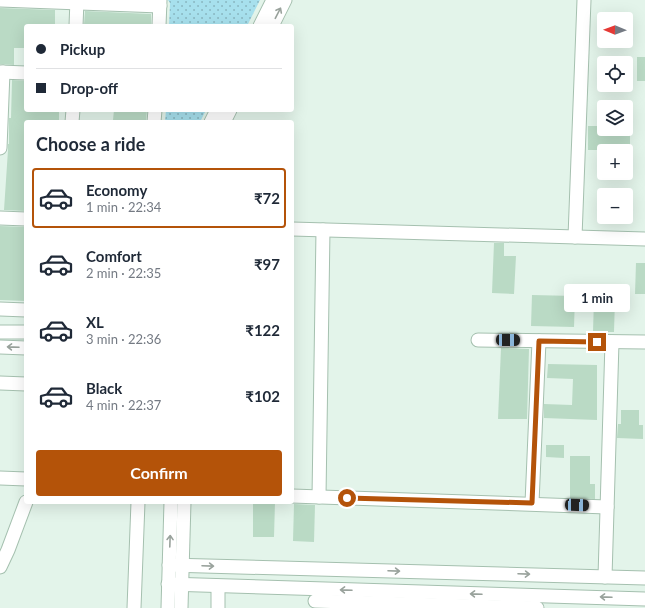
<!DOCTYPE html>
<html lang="en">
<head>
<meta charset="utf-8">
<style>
  :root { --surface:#fff; --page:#f6f6f7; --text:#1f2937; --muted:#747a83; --line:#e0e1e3; --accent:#b45309 }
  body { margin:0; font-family:Lato,sans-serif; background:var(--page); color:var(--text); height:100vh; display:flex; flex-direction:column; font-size:15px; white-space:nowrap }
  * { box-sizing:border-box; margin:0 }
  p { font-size:13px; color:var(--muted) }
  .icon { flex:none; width:22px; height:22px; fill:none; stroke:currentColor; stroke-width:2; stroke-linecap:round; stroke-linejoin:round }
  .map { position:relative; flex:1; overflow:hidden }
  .side { position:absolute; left:24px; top:120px; width:270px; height:384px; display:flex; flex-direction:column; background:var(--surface); border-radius:4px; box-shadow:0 4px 16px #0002 }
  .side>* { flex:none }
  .guide { position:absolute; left:24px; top:24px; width:270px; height:88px; border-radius:4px; box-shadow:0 4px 16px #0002; display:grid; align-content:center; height:88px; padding:0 12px; background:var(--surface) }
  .needle { width:26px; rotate:271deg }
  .controls { position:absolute; left:597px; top:12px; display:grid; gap:8px }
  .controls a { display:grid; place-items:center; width:36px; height:36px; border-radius:4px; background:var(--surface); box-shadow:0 4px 16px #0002; font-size:20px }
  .end { position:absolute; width:18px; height:18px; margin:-9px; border:5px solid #b45309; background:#fff; box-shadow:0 0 0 2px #fff }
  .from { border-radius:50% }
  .bubble { position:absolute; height:28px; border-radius:4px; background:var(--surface); box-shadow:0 4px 16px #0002; font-size:13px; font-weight:700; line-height:28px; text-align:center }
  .car { position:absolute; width:12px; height:24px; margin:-12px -6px; border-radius:5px; box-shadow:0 0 3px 1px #0007; background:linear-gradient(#222 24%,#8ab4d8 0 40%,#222 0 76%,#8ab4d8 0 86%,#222 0) }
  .guide b { display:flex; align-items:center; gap:14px; height:38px; font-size:15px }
  .guide b+b { border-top:1px solid var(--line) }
  .guide i { width:10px; height:10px; background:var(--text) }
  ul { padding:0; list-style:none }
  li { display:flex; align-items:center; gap:12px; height:60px; margin:0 8px 6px; padding:0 4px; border:2px solid transparent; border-radius:4px }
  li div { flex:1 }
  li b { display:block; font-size:15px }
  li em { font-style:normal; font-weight:700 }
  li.on { border-color:var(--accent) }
  li>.icon { width:36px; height:36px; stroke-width:1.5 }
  h2 { padding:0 12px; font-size:18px; line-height:48px }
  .cta { display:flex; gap:8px; margin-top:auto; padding:8px 12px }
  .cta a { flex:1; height:46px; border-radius:4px; background:var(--accent); color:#fff; font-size:16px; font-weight:700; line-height:46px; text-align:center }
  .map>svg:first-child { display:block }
  .grass { fill:url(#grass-dots) }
  .building { fill:#badac5 }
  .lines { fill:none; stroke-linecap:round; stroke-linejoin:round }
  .minor-casing { stroke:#a5c0af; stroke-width:15 }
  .minor { stroke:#fff; stroke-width:13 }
  .oneway { stroke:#99a29c }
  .route { stroke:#b45309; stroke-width:5 }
</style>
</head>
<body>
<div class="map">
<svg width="645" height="608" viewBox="0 0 645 608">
  <defs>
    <pattern id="grass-dots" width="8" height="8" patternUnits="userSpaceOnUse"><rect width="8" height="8" fill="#a7e0ed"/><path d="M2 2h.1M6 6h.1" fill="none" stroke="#89b7c1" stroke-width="1.8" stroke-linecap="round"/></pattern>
  </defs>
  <rect width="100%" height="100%" fill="#e3f4ea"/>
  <!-- grass -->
  <g class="grass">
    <polygon points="168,0 260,0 247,26 169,26 170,3"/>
    <polygon points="166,110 206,110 200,122 165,122"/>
  </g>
  <!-- building -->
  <g class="building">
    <polygon points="0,8 55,10 55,26 26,26 26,48 14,48 14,65 0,64"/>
    <polygon points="85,11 151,14 151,26 84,25"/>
    <rect x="637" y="57" width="8" height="24"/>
    <polygon points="12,80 26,81 26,110 59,110 59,122 26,122 26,211 4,210 8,150 8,144 9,144 9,118 11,118"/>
    <polygon points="114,110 147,110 146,121 113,120"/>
    <polygon points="588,126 604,126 604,129 630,129 630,150 588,150"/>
    <polygon points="0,226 26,227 26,301 0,300"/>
    <polygon points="494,243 504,243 504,256 516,256 514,294 492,293"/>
    <polygon points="636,263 645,263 645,294 635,294"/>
    <polygon points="532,295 575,296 574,327 531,326"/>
    <polygon points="594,299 615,299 614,332 593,332"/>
    <polygon points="501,348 529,349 527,419 498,419"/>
    <polygon points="548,364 597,365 597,420 544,418 544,404 572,405 573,379 547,378"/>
    <polygon points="621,410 639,410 639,425 643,425 643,439 617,438 618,424 621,424"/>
    <polygon points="546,445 564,445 564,458 546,457"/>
    <polygon points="570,456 590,456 590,484 595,484 595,499 570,498"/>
    <polygon points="253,502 275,502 274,537 253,537"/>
    <polygon points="294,504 315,505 314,542 293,541"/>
  </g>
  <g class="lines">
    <defs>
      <g id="minor">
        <polyline points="0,0 160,6"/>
        <polyline points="76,26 77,0"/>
        <polyline points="159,26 160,0"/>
        <polyline points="260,26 273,0"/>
        <polyline points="272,26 285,0"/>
        <polyline points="0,72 26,73"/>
        <polyline points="72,122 73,110"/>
        <polyline points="154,122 155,110"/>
        <polyline points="211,122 217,110"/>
        <polyline points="224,122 230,110"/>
        <polyline points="0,148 3,72"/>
        <polyline points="0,218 26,219"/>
        <polyline points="292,229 645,239"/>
        <polyline points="575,237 584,0"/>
        <polyline points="0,309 26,310"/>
        <polyline points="0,332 26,332"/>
        <polyline points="478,340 645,342"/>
        <polyline points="0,347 26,348"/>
        <polyline points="0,383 26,384"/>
        <polyline points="0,478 26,479"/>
        <polyline points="292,496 607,507"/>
        <polyline points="319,497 323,230"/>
        <polyline points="532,503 539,341"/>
        <polyline points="169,565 645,578"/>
        <polyline points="0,567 8,550 26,502"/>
        <polyline points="605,577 612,342"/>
        <polyline points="168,584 645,599"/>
        <polyline points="315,601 537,608"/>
        <polyline points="134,608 138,502"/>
        <polyline points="168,608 171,502"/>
        <polyline points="181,608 184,502"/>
        <polyline points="218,608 218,586"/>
      </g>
    </defs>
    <!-- minor casing -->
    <use href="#minor" class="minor-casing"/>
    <!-- minor -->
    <use href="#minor" class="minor"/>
  </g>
  <!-- one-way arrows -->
  <defs><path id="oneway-shaft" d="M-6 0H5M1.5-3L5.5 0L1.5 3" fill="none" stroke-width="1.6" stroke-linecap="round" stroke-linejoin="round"/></defs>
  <g class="oneway">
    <use href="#oneway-shaft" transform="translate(278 13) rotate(-63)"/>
    <use href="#oneway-shaft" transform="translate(13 347) rotate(-178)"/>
    <use href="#oneway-shaft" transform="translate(170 541) rotate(-88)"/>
    <use href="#oneway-shaft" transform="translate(208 566) rotate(2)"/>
    <use href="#oneway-shaft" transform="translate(394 571) rotate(2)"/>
    <use href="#oneway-shaft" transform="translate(524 574) rotate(2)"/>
    <use href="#oneway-shaft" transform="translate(346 590) rotate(-178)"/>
    <use href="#oneway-shaft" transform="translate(476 594) rotate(-178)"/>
    <use href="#oneway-shaft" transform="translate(606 597) rotate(-178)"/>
  </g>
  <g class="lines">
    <!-- route -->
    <polyline class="route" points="347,498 532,503 539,341 597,342"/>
  </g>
</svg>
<div class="controls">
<a><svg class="needle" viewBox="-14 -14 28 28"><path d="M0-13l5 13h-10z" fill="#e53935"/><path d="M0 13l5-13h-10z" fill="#747a83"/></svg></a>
<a><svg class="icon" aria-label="locate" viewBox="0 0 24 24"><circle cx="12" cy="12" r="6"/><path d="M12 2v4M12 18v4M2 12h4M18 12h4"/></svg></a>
<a><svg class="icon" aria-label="layers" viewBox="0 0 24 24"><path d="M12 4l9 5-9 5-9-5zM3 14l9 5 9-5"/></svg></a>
<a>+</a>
<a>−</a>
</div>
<i class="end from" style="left:347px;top:498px"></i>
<i class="end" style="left:597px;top:342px"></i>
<div class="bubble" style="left:564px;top:284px;width:66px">1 min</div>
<i class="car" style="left:508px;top:340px;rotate:91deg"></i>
<i class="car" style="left:577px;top:505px;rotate:92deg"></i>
<div class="guide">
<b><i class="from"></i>Pickup</b>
<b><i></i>Drop-off</b>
</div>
<section class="side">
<h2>Choose a ride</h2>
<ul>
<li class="on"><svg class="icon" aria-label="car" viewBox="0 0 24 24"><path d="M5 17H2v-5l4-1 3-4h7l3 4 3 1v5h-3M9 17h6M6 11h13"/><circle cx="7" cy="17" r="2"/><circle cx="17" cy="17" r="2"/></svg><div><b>Economy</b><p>1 min · 22:34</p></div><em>₹72</em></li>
<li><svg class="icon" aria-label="car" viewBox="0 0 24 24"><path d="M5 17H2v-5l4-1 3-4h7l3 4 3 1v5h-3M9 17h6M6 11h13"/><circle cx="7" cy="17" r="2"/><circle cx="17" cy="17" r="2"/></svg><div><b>Comfort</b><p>2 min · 22:35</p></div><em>₹97</em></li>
<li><svg class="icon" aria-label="car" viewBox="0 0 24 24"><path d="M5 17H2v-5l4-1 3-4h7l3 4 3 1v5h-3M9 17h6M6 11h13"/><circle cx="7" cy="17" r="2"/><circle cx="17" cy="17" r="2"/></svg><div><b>XL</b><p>3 min · 22:36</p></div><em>₹122</em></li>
<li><svg class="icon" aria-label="car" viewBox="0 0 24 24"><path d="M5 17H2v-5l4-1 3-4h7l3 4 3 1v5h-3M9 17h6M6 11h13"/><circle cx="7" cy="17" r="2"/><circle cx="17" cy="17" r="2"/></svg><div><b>Black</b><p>4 min · 22:37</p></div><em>₹102</em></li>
</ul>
<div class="cta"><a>Confirm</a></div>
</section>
</div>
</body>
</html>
